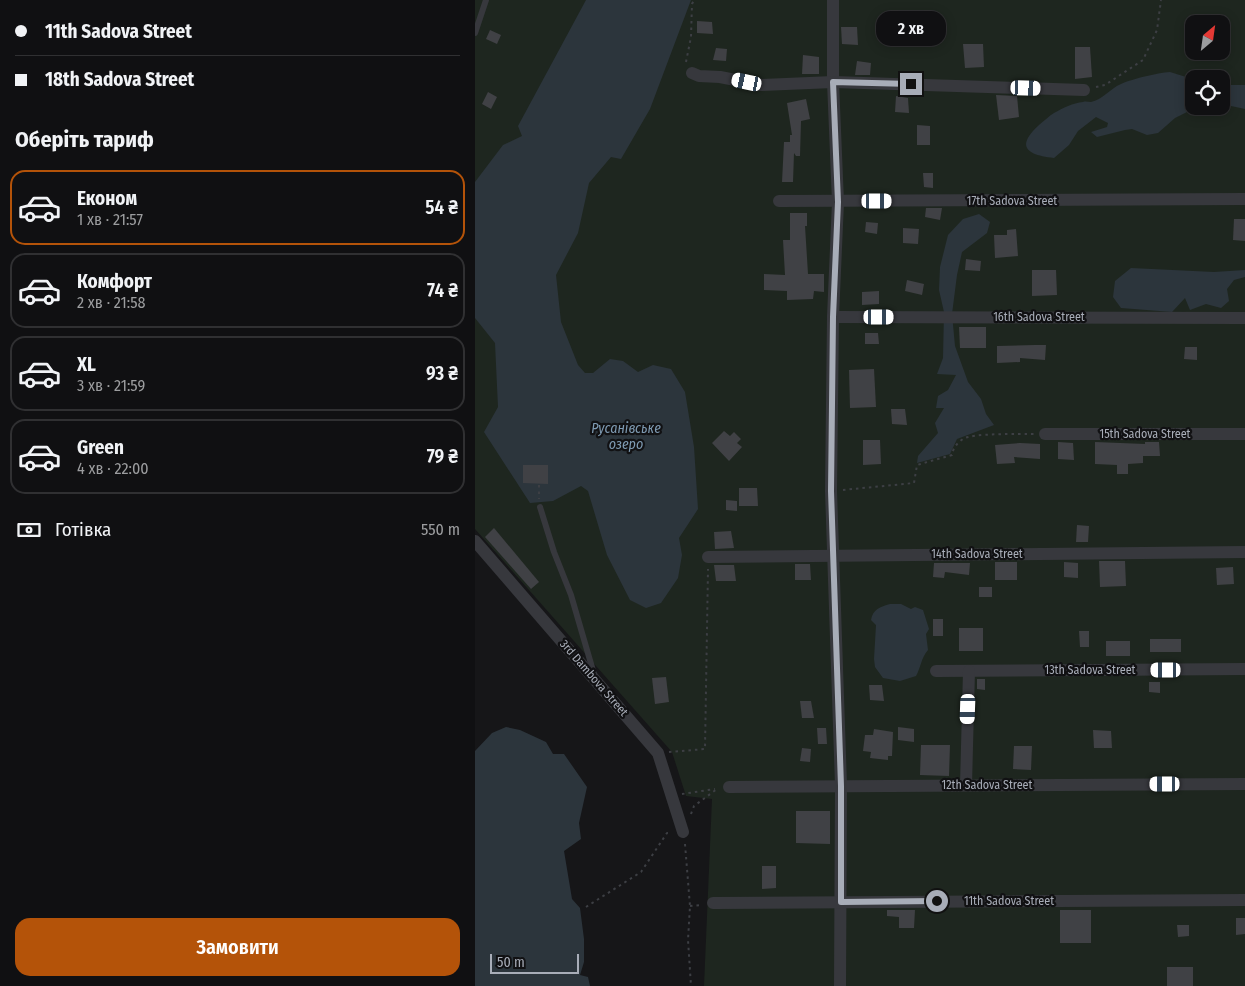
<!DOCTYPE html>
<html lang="uk">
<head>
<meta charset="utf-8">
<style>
  :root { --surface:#101012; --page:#19191b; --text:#f1f3f6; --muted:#9c9d9f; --line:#303032; --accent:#b45309 }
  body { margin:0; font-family:"Fira Sans Condensed",sans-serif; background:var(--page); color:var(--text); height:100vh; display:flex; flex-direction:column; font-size:19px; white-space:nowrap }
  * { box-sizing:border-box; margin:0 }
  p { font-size:16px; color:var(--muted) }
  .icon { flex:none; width:28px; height:28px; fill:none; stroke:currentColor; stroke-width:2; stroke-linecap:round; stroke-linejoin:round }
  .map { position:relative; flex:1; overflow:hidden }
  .side { display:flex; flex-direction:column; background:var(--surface); width:475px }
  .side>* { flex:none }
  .hud { display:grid; align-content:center; height:110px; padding:0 15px; background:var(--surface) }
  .needle { width:32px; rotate:29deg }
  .controls { position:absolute; left:710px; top:15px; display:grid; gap:10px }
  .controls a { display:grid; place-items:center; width:45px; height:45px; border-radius:10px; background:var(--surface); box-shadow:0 2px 12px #0003,0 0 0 1px var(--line); font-size:25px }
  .scale { position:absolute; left:15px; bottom:12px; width:89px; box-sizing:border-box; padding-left:5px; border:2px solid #a8adb8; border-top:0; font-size:14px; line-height:18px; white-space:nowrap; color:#a8adb8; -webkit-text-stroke:4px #111113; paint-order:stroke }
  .end { position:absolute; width:22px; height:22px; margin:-11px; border:6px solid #a8adb8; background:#111; box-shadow:0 0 0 2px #111 }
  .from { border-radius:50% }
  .bubble { position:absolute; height:35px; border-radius:15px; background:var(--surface); box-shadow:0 2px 12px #0003,0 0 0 1px var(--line); font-size:16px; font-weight:600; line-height:35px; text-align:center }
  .car { position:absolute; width:15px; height:30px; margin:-15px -8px; border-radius:6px; box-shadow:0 0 4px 1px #0007; background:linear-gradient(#fff 24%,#345 0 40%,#fff 0 76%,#345 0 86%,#fff 0) }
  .hud b { display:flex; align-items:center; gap:18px; height:48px; font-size:19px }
  .hud b+b { border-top:1px solid var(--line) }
  .hud i { width:12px; height:12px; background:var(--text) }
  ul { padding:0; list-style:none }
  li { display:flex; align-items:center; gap:15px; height:75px; margin:0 10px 8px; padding:0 5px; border:2px solid var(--line); border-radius:15px }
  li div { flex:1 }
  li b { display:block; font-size:19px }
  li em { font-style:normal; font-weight:600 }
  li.current { border-color:var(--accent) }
  li>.icon { width:45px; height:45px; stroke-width:1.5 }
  h2 { padding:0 15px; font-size:22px; line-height:60px }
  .pay { display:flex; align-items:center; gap:12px; height:55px; padding:0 15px; font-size:19px }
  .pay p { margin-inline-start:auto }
  .cta { display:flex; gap:10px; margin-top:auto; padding:10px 15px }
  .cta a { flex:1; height:58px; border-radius:15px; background:var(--accent); color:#fff; font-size:20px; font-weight:600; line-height:58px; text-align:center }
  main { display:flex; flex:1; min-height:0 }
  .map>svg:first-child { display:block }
  .green { fill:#1e261f; fill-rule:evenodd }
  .water { fill:#2c353c }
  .building { fill:#404145 }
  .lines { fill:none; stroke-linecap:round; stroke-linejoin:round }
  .path { stroke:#3d3f44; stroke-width:2; stroke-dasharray:2.5 4; stroke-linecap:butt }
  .service { stroke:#37383d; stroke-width:6 }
  .minor { stroke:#37383d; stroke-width:12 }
  .route { stroke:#a8adb8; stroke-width:6 }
  .labels { text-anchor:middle; stroke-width:4.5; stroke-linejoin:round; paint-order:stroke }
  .street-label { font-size:12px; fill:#a8adb8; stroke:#111113 }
  .water-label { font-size:14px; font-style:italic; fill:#7f9bb3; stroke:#111113 }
</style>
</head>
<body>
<main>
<section class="side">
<div class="hud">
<b><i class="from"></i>11th Sadova Street</b>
<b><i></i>18th Sadova Street</b>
</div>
<h2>Оберіть тариф</h2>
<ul>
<li class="current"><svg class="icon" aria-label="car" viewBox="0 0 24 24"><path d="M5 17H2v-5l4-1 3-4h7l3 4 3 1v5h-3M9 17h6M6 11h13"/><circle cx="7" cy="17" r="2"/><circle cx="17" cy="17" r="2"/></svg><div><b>Економ</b><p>1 хв · 21:57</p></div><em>54 ₴</em></li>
<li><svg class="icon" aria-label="car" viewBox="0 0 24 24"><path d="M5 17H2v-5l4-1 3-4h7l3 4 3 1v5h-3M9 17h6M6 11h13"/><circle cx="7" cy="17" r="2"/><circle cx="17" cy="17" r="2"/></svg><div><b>Комфорт</b><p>2 хв · 21:58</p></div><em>74 ₴</em></li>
<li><svg class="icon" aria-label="car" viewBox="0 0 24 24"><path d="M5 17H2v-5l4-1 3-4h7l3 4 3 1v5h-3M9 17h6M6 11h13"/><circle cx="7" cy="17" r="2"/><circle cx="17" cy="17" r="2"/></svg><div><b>XL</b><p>3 хв · 21:59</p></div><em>93 ₴</em></li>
<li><svg class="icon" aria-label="car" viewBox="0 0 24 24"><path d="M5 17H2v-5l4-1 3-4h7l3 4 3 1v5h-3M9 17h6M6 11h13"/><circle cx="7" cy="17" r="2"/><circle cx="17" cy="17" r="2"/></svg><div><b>Green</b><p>4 хв · 22:00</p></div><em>79 ₴</em></li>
</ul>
<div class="pay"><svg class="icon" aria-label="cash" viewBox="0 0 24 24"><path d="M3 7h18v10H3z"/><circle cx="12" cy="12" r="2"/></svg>Готівка<p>550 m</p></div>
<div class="cta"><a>Замовити</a></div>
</section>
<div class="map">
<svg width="770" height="986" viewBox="0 0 770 986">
  <rect width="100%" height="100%" fill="#161618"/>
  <!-- green -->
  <path class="green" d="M 0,0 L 770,0 L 770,986 L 229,986 L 237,799 L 211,796 L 197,752 L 0,529 ZM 719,24 L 746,24 L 746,51 L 719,51 ZM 719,79 L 746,79 L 746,106 L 719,106 Z"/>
  <!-- water -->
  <g class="water">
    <polygon points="111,0 216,0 175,109 146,159 136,157 114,183 103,233 81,275 86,322 103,365 110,373 118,373 135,359 148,361 163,372 178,365 196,369 210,392 219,447 223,509 204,538 207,555 203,578 186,603 171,608 155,600 132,555 113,491 106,486 78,501 55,503 9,432 23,407 20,343 0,318 0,182 28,145 47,136 43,126"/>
    <path d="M 695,72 L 711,77 L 722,79 L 719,79 L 719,106 L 733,106 L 712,112 L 700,118 L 683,133 L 672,135 L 657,129 L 650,130 L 622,137 L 616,132 L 632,127 L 633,123 L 621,117 L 603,131 L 594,145 L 579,158 C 552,155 540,147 564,125 C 569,121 574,116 579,113 C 588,108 598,103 608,102 C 611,101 613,102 616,102 C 627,100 636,88 646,84 C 657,79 682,73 695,72 Z"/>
    <polygon points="746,85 770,85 770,109 756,106 742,106 746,106"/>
    <polygon points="504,214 515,222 512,233 487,252 482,275 477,314 480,346 493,382 506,399 511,414 519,425 482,439 475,454 442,463 443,456 463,433 460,423 469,408 461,408 463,396 473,390 481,375 462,374 468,358 469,312 464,290 465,267 473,235 488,219"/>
    <polygon points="656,268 739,272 770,270 770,277 759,280 752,289 754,301 746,308 731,304 715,310 710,298 697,312 646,308 638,297 640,281"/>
    <path d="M 415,604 L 426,604 L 436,609 L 440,607 L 448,610 L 454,629 L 451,634 L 453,650 C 446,658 446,667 441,676 L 425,681 L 408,678 L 400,667 L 399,659 L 401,625 L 396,620 C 398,609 405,607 415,604 Z"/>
    <polygon points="31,727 45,730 71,742 78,754 89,754 112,787 104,823 106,839 89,851 97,899 105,908 109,939 109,962 105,975 113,977 115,986 0,986 0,751 17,733"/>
  </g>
  <!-- building -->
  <g class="building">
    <polygon points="222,21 237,22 238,34 222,33"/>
    <polygon points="366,27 382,27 383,45 367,44"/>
    <polygon points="15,30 26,35 22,44 11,39"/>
    <polygon points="488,44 508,44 509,67 490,68"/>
    <polygon points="600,47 615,47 617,77 600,79"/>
    <polygon points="241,48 252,49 251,61 238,60"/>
    <polygon points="328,55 344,57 344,74 327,74"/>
    <polygon points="382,61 396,63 395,75 380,75"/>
    <polygon points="13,92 22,97 16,109 7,104"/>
    <polygon points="521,95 542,96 544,117 524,120"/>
    <polygon points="421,96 433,98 434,113 420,112"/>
    <polygon points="331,99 335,119 326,121 325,156 321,156 319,153 318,182 307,182 309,142 315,142 315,135 317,135 312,103"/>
    <polygon points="442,125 455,126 455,145 442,145"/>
    <polygon points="448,173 458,173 458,188 449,187"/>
    <polygon points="451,208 467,208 465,220 450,217"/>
    <polygon points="315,213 332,213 332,226 330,226 333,274 349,274 349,292 339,291 338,299 312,300 312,291 289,290 289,274 310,275 308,240 315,240"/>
    <polygon points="759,219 770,219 770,241 758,240"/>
    <polygon points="391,222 403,223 402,234 390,232"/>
    <polygon points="428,228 444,229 443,244 428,243"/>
    <polygon points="541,229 543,256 520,258 519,235 532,235 532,230"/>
    <polygon points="491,259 506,261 505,271 490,270"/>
    <polygon points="557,270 581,270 582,295 557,296"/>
    <polygon points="432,280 449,284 447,295 430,291"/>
    <polygon points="404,291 404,304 387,305 387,292"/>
    <polygon points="484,327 511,327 511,348 485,348"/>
    <polygon points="390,333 403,333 404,344 390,344"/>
    <polygon points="560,345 571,345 570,360 545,358 545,362 522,363 522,346"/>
    <polygon points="710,347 722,347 722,360 709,359"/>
    <polygon points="399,369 401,407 375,408 374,370"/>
    <polygon points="416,409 430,409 432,425 417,424"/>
    <polygon points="249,431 255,436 259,432 266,439 262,443 267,447 254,461 237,443"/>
    <polygon points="388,440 405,440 406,464 388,465"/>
    <polygon points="583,442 598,443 599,460 583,459"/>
    <polygon points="620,442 670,444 670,442 684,442 685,456 668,456 668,463 653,464 653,474 642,474 642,465 620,464"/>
    <polygon points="545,443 565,444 565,459 539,457 540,463 522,464 520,445"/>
    <polygon points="48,465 73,465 73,484 48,483"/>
    <polygon points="264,488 282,488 283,506 264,506"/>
    <polygon points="251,500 262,501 262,511 251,510"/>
    <polygon points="602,525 614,526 613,542 601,542"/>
    <polygon points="19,528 64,582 56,589 10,537"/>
    <polygon points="256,531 259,548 240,549 239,532"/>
    <polygon points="624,561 650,561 651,586 625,587"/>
    <rect x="520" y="562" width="22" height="18"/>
    <polygon points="589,562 603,563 603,578 589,577"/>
    <polygon points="459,563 495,563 494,575 470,572 469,578 458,577"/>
    <polygon points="320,564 335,564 336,580 320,580"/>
    <polygon points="239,565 259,565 261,581 241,581"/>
    <polygon points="758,567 759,584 742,585 741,568"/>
    <rect x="504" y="587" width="13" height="10"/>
    <rect x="458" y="619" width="10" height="17"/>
    <rect x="484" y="628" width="24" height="23"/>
    <polygon points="604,631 614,631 614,647 605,647"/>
    <rect x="675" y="639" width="31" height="13"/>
    <rect x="631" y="641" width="24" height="15"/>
    <polygon points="191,677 194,702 180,704 177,678"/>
    <polygon points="502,679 510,679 510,690 502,689"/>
    <polygon points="674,682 685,682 685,693 674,692"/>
    <polygon points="394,685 407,685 409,701 395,700"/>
    <polygon points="325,701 336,701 339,718 327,718"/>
    <polygon points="423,727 439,729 439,742 423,740"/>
    <polygon points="342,728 351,728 352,744 343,744"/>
    <polygon points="399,729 418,732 417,756 413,756 413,760 395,758 396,752 388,751 390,735 398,735"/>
    <polygon points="618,730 636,731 637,748 619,748"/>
    <polygon points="446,745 475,745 474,776 445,775"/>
    <polygon points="539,746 557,746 556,770 538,769"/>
    <polygon points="327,748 336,749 335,762 325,761"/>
    <polygon points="321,811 355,811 355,844 321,843"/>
    <polygon points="287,866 301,866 301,888 287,889"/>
    <polygon points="412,910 440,910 439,928 424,928 424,917 412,916"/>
    <rect x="585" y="910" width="31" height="33"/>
    <polygon points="761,918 770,918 770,934 761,935"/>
    <polygon points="702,925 714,925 714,936 703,937"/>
    <rect x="692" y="967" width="26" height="19"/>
  </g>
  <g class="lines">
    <!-- path -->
    <g class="path">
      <polyline points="211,62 216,37 217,4 219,0"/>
      <polyline points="621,87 630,85 668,60 682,30 686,0"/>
      <polyline points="64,485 64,499"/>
      <path d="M 368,490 L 439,483 L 442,465 L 477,455 C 478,448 482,443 488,439 C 496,433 546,434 559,434"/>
      <polyline points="194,752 230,749 233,569"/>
      <polyline points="207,794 240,789"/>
      <polyline points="216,814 219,806 242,789"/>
      <polyline points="210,844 215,906 213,940 216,986"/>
      <polyline points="215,906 227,905"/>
      <polyline points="111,907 166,872 192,833 196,833"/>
    </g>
    <!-- service -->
    <g class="service">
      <polyline points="0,33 11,0"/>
      <polyline points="65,507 79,552 96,595 119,674"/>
    </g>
    <!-- minor -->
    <g class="minor">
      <polyline points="358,0 358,82 363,202 358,317 356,491 366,785 365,986"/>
      <polyline points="217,73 224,76 245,77 286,85 358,82 609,90"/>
      <polyline points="304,201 770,199"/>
      <polyline points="358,317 770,318"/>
      <polyline points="570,434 770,434"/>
      <polyline points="0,541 183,753 208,832"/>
      <polyline points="233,557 770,552"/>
      <polyline points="461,671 770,669"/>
      <polyline points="491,785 494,671"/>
      <polyline points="254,787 770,784"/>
      <polyline points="238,903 770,900"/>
    </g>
  </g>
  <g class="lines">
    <!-- route -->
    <polyline class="route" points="436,84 358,82 363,202 358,317 356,491 366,786 366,902 462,901"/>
  </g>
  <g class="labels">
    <!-- street labels -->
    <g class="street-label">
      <text x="537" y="205">17th Sadova Street</text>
      <text x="564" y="321">16th Sadova Street</text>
      <text x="670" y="438">15th Sadova Street</text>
      <text x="502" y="558">14th Sadova Street</text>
      <text x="615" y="674">13th Sadova Street</text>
      <text transform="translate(119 678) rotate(49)" y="4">3rd Dambova Street</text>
      <text x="512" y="789">12th Sadova Street</text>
      <text x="534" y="905">11th Sadova Street</text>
    </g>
    <!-- water labels -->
    <g class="water-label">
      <text x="151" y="433">Русанівське<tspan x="151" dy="16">озеро</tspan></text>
    </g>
  </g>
</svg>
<div class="controls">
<a><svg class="needle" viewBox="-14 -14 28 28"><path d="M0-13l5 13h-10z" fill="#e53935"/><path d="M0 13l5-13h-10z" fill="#9c9d9f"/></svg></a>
<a><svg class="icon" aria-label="locate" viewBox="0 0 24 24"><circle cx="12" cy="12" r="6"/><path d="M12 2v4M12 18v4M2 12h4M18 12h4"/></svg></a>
</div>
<div class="scale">50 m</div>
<i class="end from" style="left:462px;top:901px"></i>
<i class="end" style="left:436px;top:84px"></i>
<div class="bubble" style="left:401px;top:11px;width:70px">2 хв</div>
<i class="car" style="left:272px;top:82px;rotate:282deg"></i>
<i class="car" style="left:551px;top:88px;rotate:92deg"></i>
<i class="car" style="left:402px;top:201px;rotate:90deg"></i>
<i class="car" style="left:404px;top:317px;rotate:90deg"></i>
<i class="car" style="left:691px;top:670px;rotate:270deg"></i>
<i class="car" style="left:493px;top:709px;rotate:182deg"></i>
<i class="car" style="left:690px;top:784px;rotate:270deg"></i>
</div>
</main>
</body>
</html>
